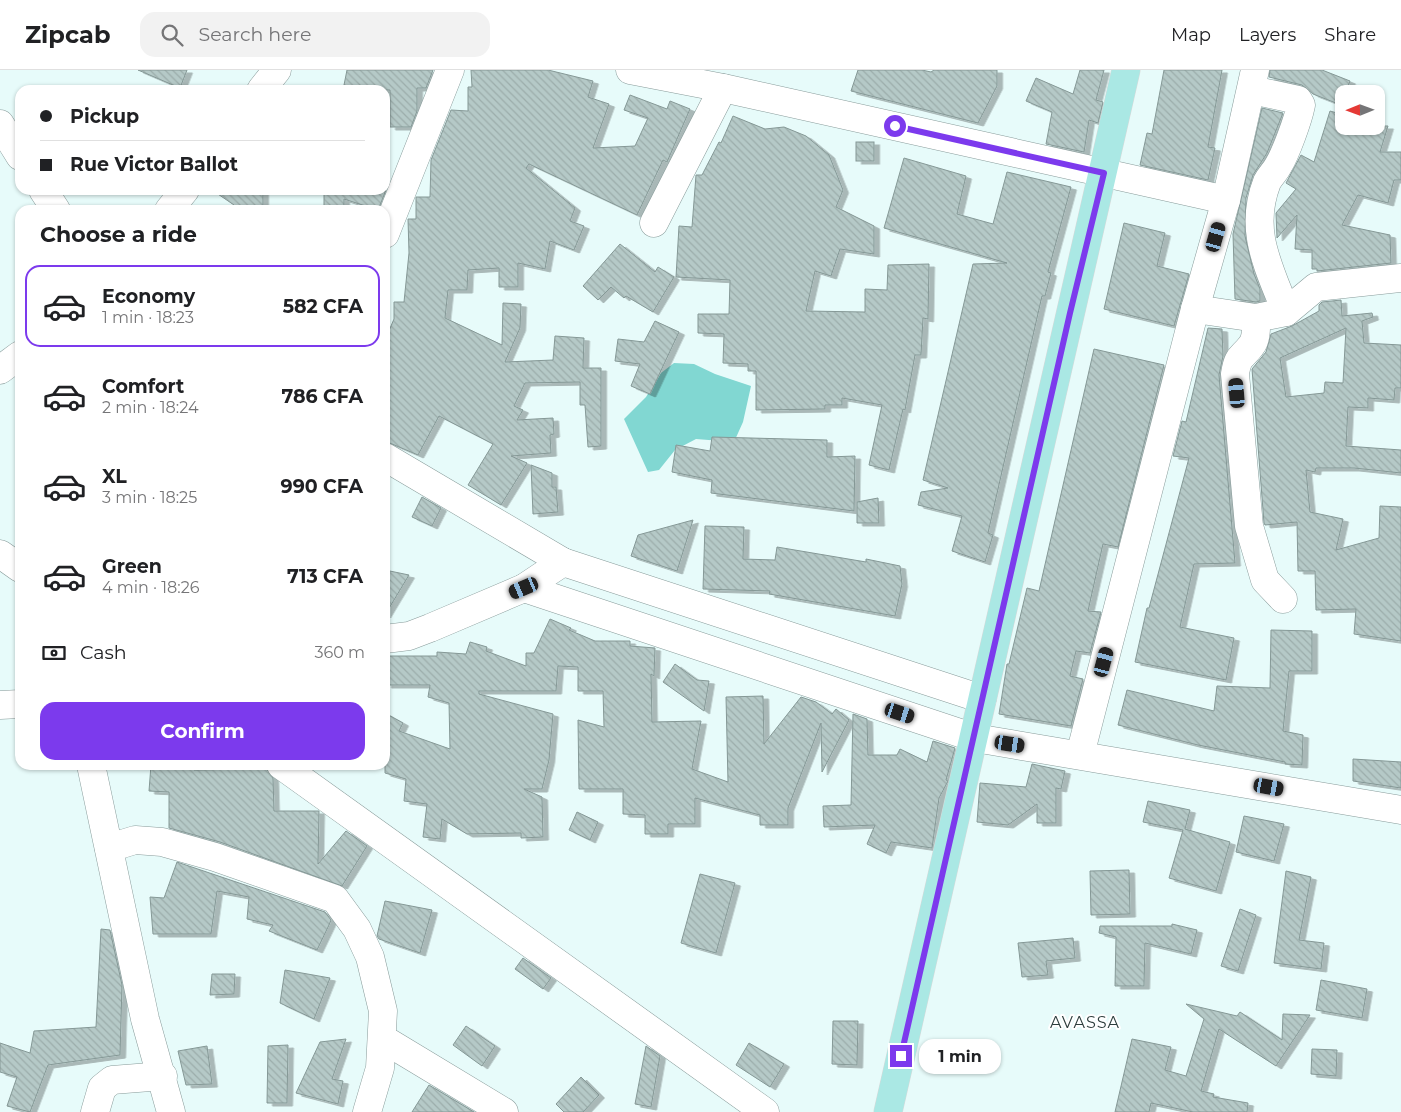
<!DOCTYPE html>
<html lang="en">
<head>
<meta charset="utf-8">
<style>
  :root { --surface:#fff; --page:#f2f2f2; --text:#202124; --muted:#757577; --line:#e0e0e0; --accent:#7c3aed }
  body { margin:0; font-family:Montserrat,sans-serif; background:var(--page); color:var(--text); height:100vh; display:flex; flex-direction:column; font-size:19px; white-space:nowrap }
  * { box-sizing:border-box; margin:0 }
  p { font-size:16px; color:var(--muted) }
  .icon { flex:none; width:28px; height:28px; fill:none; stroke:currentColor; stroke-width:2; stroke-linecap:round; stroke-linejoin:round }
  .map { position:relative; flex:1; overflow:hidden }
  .side { position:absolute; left:15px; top:135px; width:375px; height:565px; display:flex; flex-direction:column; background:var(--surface); border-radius:15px; box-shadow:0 1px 4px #0004 }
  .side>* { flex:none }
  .banner { position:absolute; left:15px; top:15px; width:375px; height:110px; border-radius:15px; box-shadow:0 1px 4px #0004; display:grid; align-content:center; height:110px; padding:0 25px; background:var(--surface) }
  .needle { width:32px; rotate:269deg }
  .buttons { position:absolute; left:1335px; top:15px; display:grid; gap:10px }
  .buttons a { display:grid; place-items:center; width:50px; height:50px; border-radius:10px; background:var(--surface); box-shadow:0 1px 4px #0004; font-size:25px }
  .end { position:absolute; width:22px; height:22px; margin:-11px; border:6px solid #7c3aed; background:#fff; box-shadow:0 0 0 2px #fff }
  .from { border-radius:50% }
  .bubble { position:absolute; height:35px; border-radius:15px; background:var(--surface); box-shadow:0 1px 4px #0004; font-size:16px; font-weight:700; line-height:35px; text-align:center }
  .car { position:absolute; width:15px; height:30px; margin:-15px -8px; border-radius:6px; box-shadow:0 0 4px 1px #0007; background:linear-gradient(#222 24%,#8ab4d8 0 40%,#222 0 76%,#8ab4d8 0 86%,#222 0) }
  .banner b { display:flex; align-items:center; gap:18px; height:48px; font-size:19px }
  .banner b+b { border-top:1px solid var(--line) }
  .banner i { width:12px; height:12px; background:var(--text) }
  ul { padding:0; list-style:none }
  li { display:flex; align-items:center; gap:15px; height:82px; margin:0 10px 8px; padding:0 15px; border:2px solid transparent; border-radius:15px }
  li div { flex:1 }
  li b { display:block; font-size:19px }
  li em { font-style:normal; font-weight:700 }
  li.active { border-color:var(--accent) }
  li>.icon { width:45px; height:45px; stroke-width:1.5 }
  h2 { padding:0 25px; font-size:22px; line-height:60px }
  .pay { display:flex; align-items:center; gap:12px; height:55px; padding:0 25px; font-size:19px }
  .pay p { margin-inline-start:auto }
  .primary-button { display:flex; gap:10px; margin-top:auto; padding:10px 25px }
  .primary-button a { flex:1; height:58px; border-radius:15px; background:var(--accent); color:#fff; font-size:20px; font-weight:700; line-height:58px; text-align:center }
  header { display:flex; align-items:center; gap:30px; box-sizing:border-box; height:70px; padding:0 25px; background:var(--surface); border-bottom:1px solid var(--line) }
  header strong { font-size:24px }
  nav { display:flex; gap:28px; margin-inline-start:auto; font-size:18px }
  .search { width:350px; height:45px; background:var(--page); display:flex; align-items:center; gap:12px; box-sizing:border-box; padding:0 18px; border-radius:15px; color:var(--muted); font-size:19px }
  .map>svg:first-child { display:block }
  .grass { fill:#81d7d2 }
  .building { fill:url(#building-back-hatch); stroke:#859896; fill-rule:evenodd; filter:url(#shadow) }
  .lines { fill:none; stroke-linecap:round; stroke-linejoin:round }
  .minor-casing { stroke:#889b9a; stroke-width:29 }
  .major-casing { stroke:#d9dada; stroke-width:29 }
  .minor { stroke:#fff; stroke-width:28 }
  .major { stroke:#aae8e4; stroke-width:28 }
  .route { stroke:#7c3aed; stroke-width:6 }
  .labels { text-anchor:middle; stroke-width:4; stroke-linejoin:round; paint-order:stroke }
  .neighbourhood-label { font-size:16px; letter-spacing:1px; fill:#2d3e3d; stroke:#fff }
</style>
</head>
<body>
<header>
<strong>Zipcab</strong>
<div class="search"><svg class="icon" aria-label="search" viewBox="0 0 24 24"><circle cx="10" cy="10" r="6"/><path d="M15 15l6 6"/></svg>Search here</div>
<nav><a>Map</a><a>Layers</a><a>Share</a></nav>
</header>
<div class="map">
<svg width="1401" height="1042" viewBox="0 0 1401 1042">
  <defs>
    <pattern id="building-back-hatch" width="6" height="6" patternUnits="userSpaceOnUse" patternTransform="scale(1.25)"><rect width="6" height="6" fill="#b5c9c7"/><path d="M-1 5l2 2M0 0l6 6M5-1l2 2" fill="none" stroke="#9cadab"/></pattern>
    <filter id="shadow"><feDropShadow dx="5.5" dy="3" stdDeviation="0" flood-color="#0004"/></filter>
  </defs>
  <rect width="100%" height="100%" fill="#e7fbfa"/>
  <!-- grass -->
  <polygon class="grass" points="674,293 694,294 715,304 751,316 743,352 734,372 696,369 675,380 659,400 648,402 624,349 646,327 661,303"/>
  <!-- building -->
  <g class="building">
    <polygon points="138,0 187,0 180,18"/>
    <polygon points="347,0 433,0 426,18 417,18 417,41 411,57 390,57 390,20 343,20"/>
    <polygon points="471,0 548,0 593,11 588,27 609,34 593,78 635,76 648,48 624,40 630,25 667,39 670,31 690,39 667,92 663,90 637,145 529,94 526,98 575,138 570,151 584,156 574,180 550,171 545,199 518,193 518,217 499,217 499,198 468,200 467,220 448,220 445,248 502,275 503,233 521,234 520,258 505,292 553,290 555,266 584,268 583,298 601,298 601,376 588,377 585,335 580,335 580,312 525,313 514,336 523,340 517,350 553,348 554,364 550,365 551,383 511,386 527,393 501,435 468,415 493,374 439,346 418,385 385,371 385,270 394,249 394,232 404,232 409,183 408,149 416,149 416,127 430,127 431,90 451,40 468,41 468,17 472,17"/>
    <polygon points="858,0 922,0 931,2 934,0 997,0 997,16 978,53 851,21"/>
    <polygon points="1080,0 1104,0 1096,30 1103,32 1098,53 1089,50 1084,82 1046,74 1052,42 1026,31 1036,8 1073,24"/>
    <polygon points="1164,0 1222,0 1208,77 1215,78 1208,110 1140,95 1147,63 1152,64"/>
    <polygon points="1270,0 1322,0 1350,11 1341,35 1313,24 1302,15 1269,7"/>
    <polygon points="1262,38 1283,43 1267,83 1253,105 1246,128 1245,166 1254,204 1260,219 1260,231 1256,232 1235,229 1233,164"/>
    <polygon points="1330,41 1344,45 1344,56 1388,56 1380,82 1401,82 1401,110 1394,110 1388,133 1358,125 1342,155 1390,165 1391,193 1317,201 1317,199 1312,199 1312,180 1295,179 1297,145 1277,168 1276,143 1296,119 1286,113 1301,85 1314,92"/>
    <polygon points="733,46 765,59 784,57 806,66 829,85 843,120 836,137 874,156 874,184 840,179 831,206 815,201 806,241 865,242 865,219 887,220 888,195 929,194 928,249 923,248 921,285 915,285 905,340 903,339 889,400 869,395 882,335 842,328 842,335 825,335 825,339 756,340 756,301 748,301 748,294 723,293 724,264 698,263 698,244 729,244 730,210 676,207 679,156 692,157 696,105 702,105 719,72 721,73"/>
    <rect x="856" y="72" width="18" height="19"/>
    <polygon points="904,88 966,106 957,144 993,154 1007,102 1071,117 1048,202 1051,203 1045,226 1042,226 988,463 993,465 985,492 952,481 962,446 918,435 921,422 948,418 923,410 973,194 1007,193 884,158"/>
    <polygon points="212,120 263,120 263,140 235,140 234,135"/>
    <polygon points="324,120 386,120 378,140 344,129 344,140 324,140 324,124 330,124"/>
    <polygon points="1124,153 1165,163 1157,196 1189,204 1174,256 1104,239"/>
    <polygon points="620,174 655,202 658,197 674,207 653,242 626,226 624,228 611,217 598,230 583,216"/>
    <path d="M 1341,230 L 1342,246 L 1372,243 L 1373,247 L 1362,251 L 1364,273 L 1401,275 L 1401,318 L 1395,318 L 1394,330 L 1368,328 L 1368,338 L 1348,337 L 1346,376 L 1401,380 L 1401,403 L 1354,398 L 1316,398 L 1315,402 L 1306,400 L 1310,442 L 1343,449 L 1336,480 L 1379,468 L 1380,436 L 1401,437 L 1401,571 L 1354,564 L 1356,539 L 1316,540 L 1315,501 L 1298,501 L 1297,452 L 1265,455 L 1264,453 L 1252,299 L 1266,282 L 1271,264 L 1292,256 L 1319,241 L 1319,235 L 1322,232 ZM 1346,258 L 1343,313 L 1325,312 L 1324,323 L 1286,327 L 1280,288 Z"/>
    <polygon points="655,251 679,262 650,324 631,316 640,294 615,291 618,269 644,272"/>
    <polygon points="1208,258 1222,259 1223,286 1219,305 1235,493 1194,494 1180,557 1234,568 1226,610 1135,592 1147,538 1149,538 1189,388 1173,386 1182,351 1186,352"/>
    <polygon points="1094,279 1164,295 1118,477 1103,474 1088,541 1101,542 1090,583 1076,581 1070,606 1083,609 1071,656 999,644 1007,594 1009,594 1027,518 1039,521"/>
    <polygon points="712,367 827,370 827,387 855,386 854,441 711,423 712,410 672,402 676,375 710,381"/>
    <polygon points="531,395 552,403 552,417 556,417 558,442 533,444"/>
    <polygon points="422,427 441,438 432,456 412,447"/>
    <polygon points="878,428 879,453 857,453 857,432"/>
    <polygon points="693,450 677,501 631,486 638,465"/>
    <polygon points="705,456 744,457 743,489 775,490 777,477 866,492 866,489 900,496 902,514 895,546 769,524 770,521 703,519"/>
    <polygon points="385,500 409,505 385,545"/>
    <polygon points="550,549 571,558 569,560 595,571 630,571 630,576 655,578 654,606 651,604 652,652 701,651 692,699 728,712 726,627 763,626 764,674 801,627 816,632 832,644 836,639 849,650 822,702 821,653 788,738 788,755 760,755 760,745 695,728 695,754 668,754 668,764 645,764 645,745 623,744 623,719 579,719 578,650 604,657 603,621 578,621 578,597 558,596 556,621 479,621 479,624 553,644 549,690 542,719 524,719 542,727 543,767 521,768 521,763 467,764 442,749 440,769 423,767 427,734 404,731 406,709 385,703 385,643 403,653 399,661 450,679 449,633 428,627 430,615 386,615 386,586 437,586 437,582 466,584 470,572 487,577 486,581 526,596 526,583 534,583"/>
    <polygon points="1271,560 1312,561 1312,601 1289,601 1283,661 1303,665 1302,695 1285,694 1285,692 1198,675 1118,655 1127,620 1214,641 1217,616 1270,618"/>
    <polygon points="675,594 697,610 709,611 704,641 663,612"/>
    <polygon points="853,644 867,649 868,685 897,685 900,679 927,692 933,671 955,678 946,710 948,711 939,728 932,778 891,772 886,783 867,774 875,755 824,757 823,736 851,735"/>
    <polygon points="1353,689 1401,692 1401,718 1353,711"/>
    <polygon points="1032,694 1065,701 1061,719 1056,718 1056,753 1037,753 1037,734 1008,755 977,752 980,713 1026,717"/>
    <polygon points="151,695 194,695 194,700 247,699 247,695 264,695 273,708 274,741 319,741 318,794 346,761 367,776 342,816 220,772 169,758 169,722 149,721"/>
    <polygon points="1148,731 1190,740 1185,759 1230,772 1216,821 1169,808 1183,760 1143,752"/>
    <polygon points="577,742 598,752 590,770 569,760"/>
    <polygon points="1244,746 1284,754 1274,791 1236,782"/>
    <polygon points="177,792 325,842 331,850 329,855 317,880 269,861 273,855 247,849 249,827 217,821 211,864 153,864 150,827 164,828"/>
    <polygon points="1129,800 1130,844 1091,845 1090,801"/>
    <polygon points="1286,801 1311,807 1299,870 1324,873 1321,899 1274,893"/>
    <polygon points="700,804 735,813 716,883 681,873"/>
    <polygon points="385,831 432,840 420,883 379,869 377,866"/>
    <polygon points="1240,839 1256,845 1238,901 1221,896"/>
    <polygon points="1172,854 1197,860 1191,884 1145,873 1144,916 1115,916 1116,867 1099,863 1100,856 1172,856"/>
    <polygon points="101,859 110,860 122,915 120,985 48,995 30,1042 7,1036 17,1007 0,1002 0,973 30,983 34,961 96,957"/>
    <polygon points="1073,868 1075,888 1046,891 1048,905 1022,907 1018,873"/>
    <polygon points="523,888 551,908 543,919 515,899"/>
    <polygon points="285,900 330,908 314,949 280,933"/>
    <polygon points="212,904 235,904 234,924 210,925"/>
    <polygon points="1321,910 1367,919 1362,948 1316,940"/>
    <polygon points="1186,934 1237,946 1240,942 1282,970 1283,944 1310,945 1276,996 1219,959 1201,1021 1214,1024 1213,1027 1248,1033 1247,1042 1193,1042 1151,1033 1149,1042 1115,1042 1132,969 1171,977 1165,1000 1186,1006 1204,949"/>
    <polygon points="833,951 858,951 857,995 832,994"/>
    <polygon points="466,956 495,976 482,996 453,975"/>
    <polygon points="346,969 332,1009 343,1011 338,1034 296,1023 320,972"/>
    <polygon points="749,973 784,994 770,1017 736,995"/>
    <polygon points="288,975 287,1033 267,1033 268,976"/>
    <polygon points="207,976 212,1014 186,1015 178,981"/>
    <polygon points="646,976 660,986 651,1037 635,1034"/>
    <polygon points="1312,979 1337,980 1336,1006 1311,1004"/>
    <polygon points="581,1007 599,1025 583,1042 564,1042 556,1034"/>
    <polygon points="429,1015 474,1042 412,1042"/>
  </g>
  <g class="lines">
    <defs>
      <g id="minor">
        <polyline points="630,0 723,18 1226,130"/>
        <polyline points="261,20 277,0"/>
        <path d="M 1252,20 L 1298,30 L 1301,35 C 1298,50 1286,83 1278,96 C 1275,102 1270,106 1267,112 C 1248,161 1269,197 1286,242"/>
        <polyline points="0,54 20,86"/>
        <polyline points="43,120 56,140"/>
        <polyline points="169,140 185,120"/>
        <polyline points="654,153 723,18"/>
        <polyline points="385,164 450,0"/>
        <polyline points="1195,239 1256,248 1286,242 1316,217 1401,208"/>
        <path d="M 1256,248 C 1256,257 1257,269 1251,276 C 1241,289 1238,285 1235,304 L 1249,456 L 1265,510 L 1283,529"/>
        <polyline points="0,300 20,285"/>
        <polyline points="385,387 563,492 982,629"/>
        <polyline points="0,484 20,498"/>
        <polyline points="524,518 975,668 1401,740"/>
        <polyline points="385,569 409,566 430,558 524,518 563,492"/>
        <polyline points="0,635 20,634"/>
        <polyline points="1080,685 1195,239 1226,130 1255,0"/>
        <polyline points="91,695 145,949 171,1042"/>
        <polyline points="281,695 765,1042"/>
        <polyline points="109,778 135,770 162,772 215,787 335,829 357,859 370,887 383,941 380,998 367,1042"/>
        <polyline points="383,969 504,1042"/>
        <polyline points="95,1042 102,1018 112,1010 163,1006"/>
      </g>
      <polyline id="major" points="888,1042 1126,0"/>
    </defs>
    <!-- minor casing -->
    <use href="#minor" class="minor-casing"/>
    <!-- major casing -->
    <use href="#major" class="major-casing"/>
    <!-- minor -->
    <use href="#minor" class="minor"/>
    <!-- major -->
    <use href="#major" class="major"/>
  </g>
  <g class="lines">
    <!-- route -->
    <polyline class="route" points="895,56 1104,103 1070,243 901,986"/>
  </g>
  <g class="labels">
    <!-- neighbourhood labels -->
    <g class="neighbourhood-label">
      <text x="1085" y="958">AVASSA</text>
    </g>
  </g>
</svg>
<div class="buttons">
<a><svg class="needle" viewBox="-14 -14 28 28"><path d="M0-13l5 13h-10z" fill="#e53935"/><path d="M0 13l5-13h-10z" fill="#757577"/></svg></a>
</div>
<i class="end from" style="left:895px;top:56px"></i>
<i class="end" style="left:901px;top:986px"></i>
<div class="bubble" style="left:919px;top:969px;width:82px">1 min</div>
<i class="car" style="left:1216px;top:167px;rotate:16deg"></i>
<i class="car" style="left:1237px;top:323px;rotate:355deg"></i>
<i class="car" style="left:524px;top:518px;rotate:247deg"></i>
<i class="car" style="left:1104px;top:592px;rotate:15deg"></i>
<i class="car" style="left:900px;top:643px;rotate:108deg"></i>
<i class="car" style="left:1010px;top:674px;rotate:99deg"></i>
<i class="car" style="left:1269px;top:717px;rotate:100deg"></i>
<div class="banner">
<b><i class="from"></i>Pickup</b>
<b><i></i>Rue Victor Ballot</b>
</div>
<section class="side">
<h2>Choose a ride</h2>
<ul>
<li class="active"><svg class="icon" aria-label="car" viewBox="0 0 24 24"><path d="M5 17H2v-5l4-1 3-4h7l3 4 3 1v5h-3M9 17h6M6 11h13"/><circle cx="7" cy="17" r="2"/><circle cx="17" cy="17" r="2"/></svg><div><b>Economy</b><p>1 min · 18:23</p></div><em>582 CFA</em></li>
<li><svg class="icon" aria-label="car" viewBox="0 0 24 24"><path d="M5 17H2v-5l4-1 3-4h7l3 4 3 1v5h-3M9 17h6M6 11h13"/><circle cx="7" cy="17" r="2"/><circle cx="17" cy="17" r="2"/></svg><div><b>Comfort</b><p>2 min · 18:24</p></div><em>786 CFA</em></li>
<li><svg class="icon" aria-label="car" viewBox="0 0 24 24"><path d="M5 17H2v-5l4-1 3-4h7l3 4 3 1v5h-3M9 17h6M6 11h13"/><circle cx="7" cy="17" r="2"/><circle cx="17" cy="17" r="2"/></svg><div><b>XL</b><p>3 min · 18:25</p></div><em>990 CFA</em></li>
<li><svg class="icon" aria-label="car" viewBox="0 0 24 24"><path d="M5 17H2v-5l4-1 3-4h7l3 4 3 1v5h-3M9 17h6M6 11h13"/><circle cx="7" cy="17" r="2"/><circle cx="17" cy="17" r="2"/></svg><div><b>Green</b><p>4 min · 18:26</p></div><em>713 CFA</em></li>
</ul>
<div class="pay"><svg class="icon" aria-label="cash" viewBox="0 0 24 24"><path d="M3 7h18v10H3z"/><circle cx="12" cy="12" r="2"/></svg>Cash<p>360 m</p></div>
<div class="primary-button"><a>Confirm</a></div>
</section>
</div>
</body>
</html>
